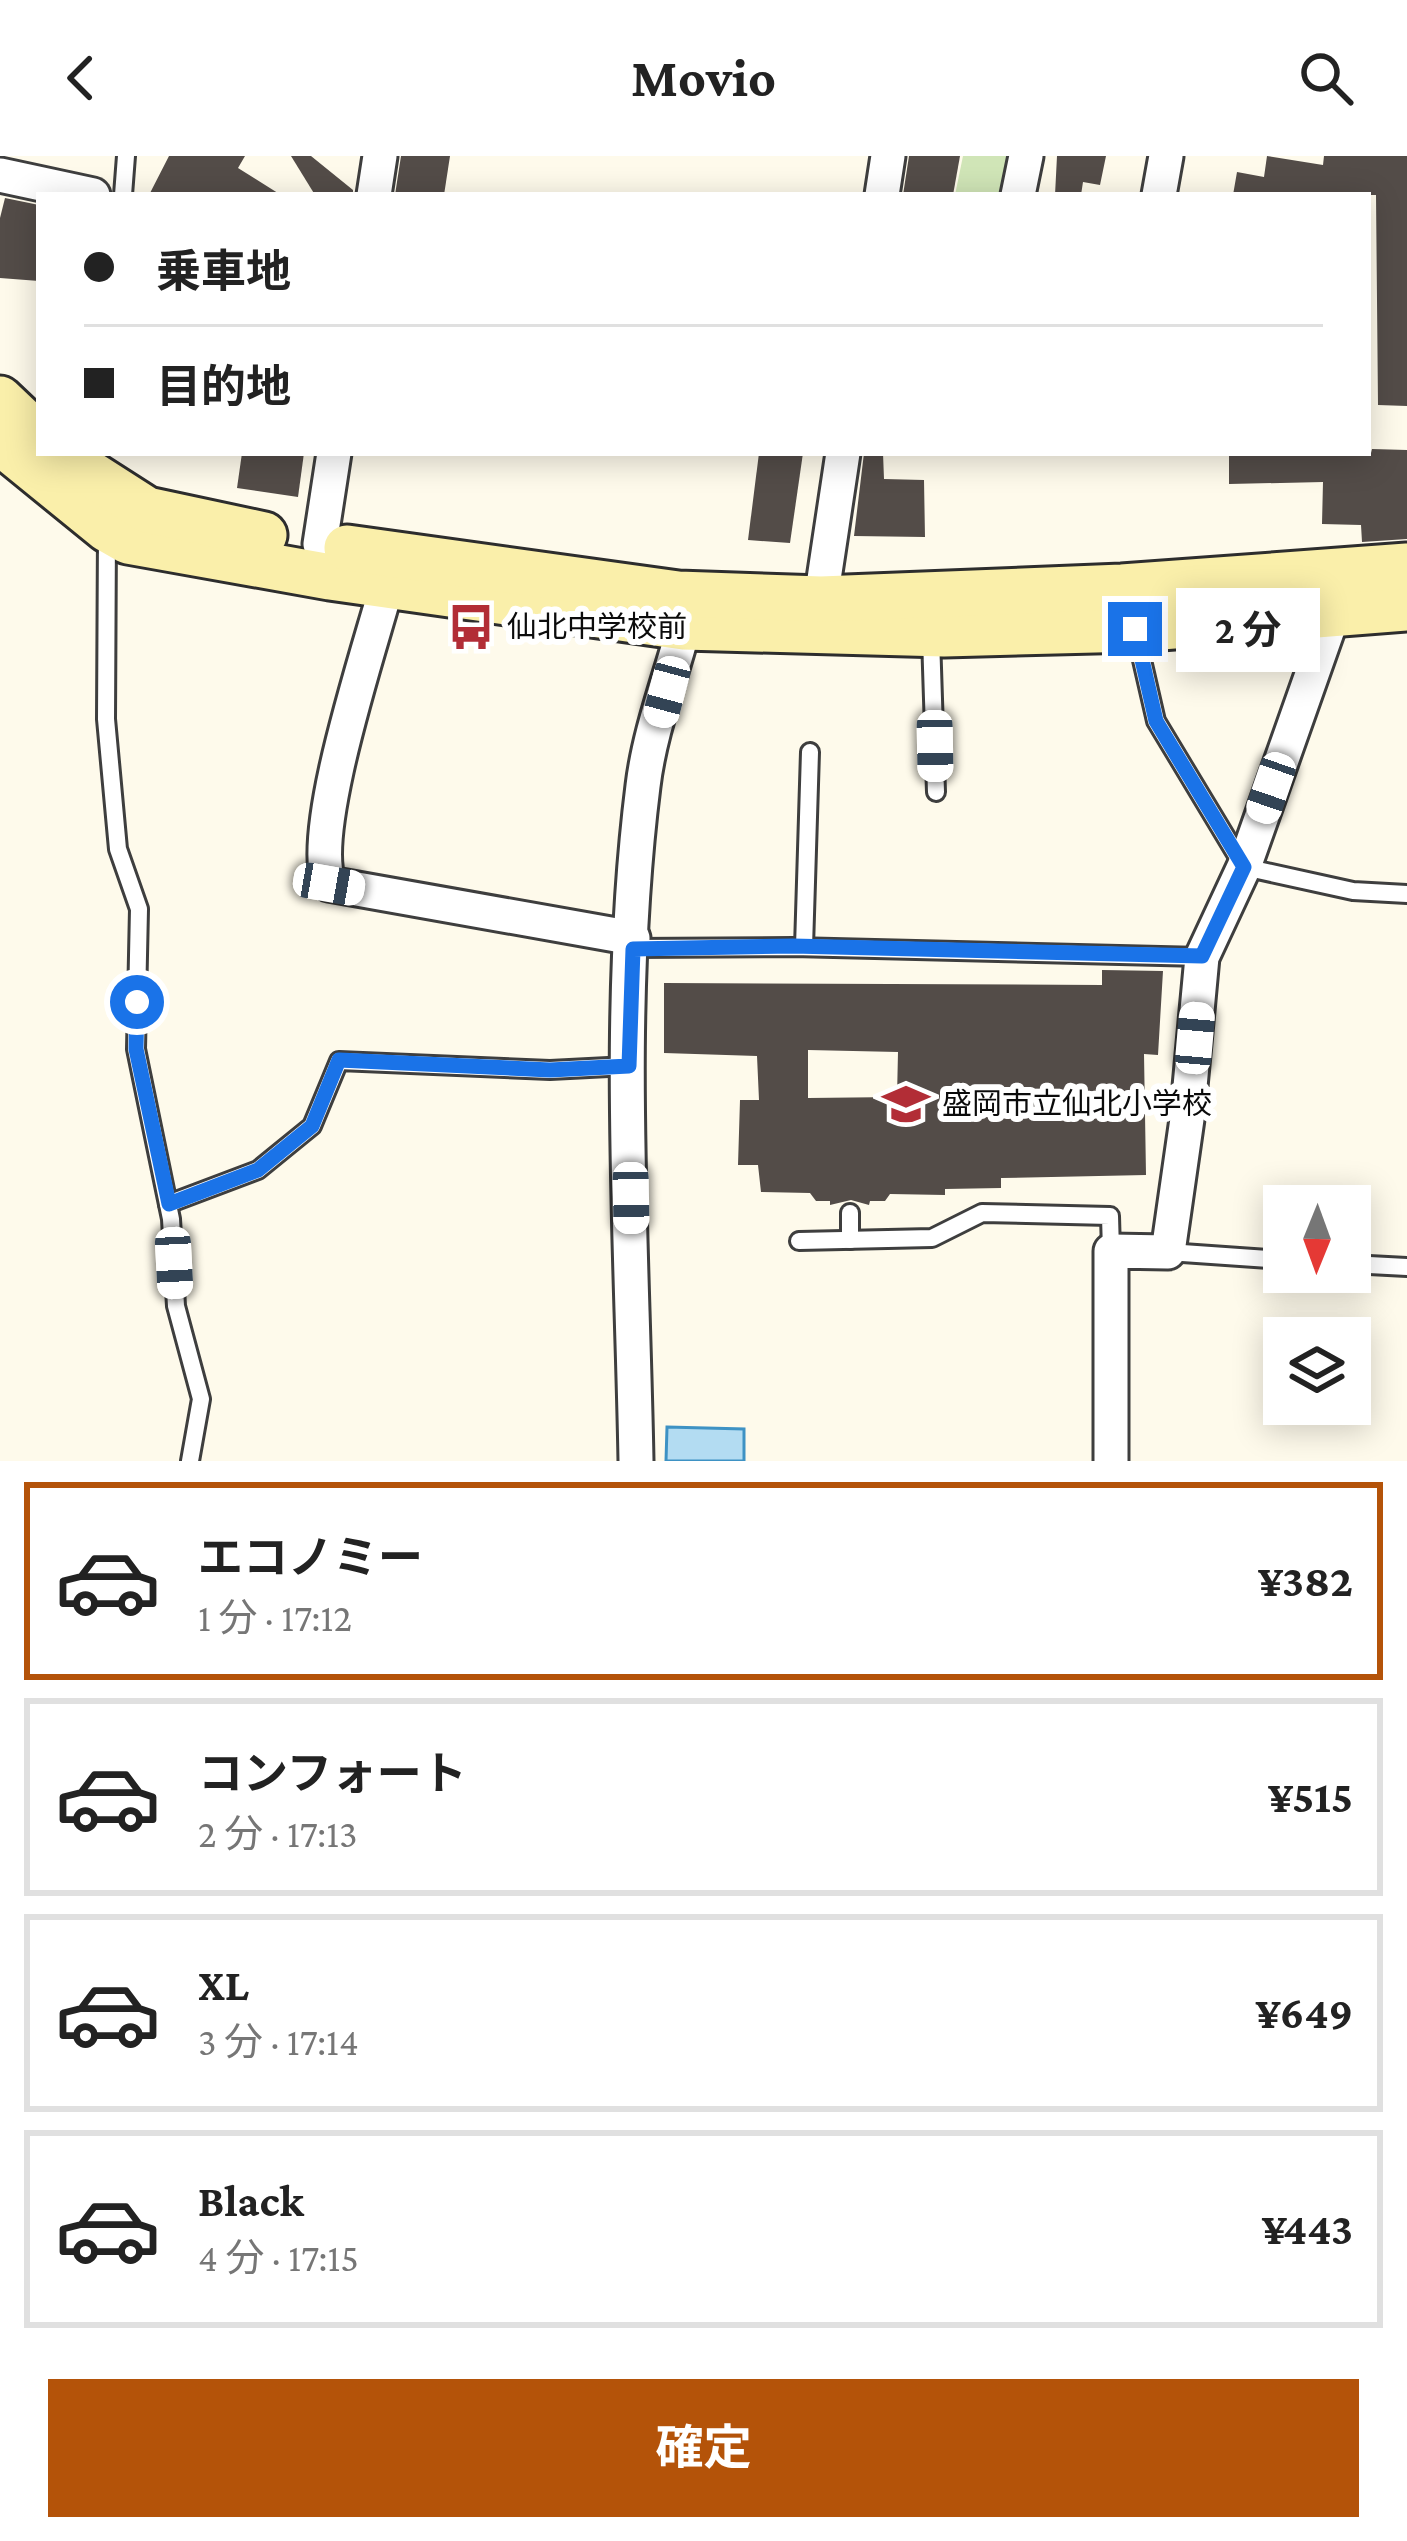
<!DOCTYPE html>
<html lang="ja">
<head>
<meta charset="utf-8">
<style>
  :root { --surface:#fff; --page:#f6f6f6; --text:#222; --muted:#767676; --line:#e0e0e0; --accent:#b45309 }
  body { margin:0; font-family:"Crimson Pro","Noto Sans JP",serif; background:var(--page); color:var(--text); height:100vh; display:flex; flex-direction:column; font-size:45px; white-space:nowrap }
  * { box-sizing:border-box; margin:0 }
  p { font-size:39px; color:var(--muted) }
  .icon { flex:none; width:66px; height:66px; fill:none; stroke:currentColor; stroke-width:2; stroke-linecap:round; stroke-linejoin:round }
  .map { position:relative; height:1305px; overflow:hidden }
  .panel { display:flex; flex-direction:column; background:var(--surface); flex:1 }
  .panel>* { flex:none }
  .top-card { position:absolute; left:36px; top:36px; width:1335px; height:264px; border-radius:0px; box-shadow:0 6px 30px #0003; display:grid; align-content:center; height:264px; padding:0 48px; background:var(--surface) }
  .needle { width:78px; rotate:181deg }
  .tools { position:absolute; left:1263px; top:1029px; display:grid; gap:24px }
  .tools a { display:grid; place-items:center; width:108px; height:108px; border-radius:0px; background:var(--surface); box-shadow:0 6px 30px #0003; font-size:60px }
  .end { position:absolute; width:54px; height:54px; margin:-27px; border:15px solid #1a73e8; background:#fff; box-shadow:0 0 0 6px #fff }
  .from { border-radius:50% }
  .bubble { position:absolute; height:84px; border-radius:0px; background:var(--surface); box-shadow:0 6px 30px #0003; font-size:39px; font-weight:700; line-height:84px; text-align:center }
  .car { position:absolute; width:36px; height:72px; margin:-36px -18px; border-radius:15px; box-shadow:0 0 9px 3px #0007; background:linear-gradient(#fff 24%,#345 0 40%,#fff 0 76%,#345 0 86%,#fff 0) }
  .top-card b { display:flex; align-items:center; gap:42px; height:114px; font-size:45px }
  .top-card b+b { border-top:3px solid var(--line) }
  .top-card i { width:30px; height:30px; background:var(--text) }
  ul { padding:21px 0 0; list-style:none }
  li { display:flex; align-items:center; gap:36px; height:198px; margin:0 24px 18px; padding:0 24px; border:6px solid var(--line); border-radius:0px }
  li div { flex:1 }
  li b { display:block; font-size:45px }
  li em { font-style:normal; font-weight:700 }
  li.selected { border-color:var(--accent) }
  li>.icon { width:108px; height:108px; stroke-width:1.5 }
  .primary-button { display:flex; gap:24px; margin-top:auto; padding:24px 48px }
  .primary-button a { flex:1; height:138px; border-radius:0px; background:var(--accent); color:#fff; font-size:48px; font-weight:700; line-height:138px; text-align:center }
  header { display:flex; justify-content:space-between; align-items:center; height:156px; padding:0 48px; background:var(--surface); font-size:54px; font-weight:700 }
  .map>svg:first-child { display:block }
  .green { fill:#d0e5b7 }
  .water { fill:#b3dcf2; stroke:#3e92c4; stroke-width:3 }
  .building { fill:#534c48; fill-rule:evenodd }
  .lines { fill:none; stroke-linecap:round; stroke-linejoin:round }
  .lane-casing { stroke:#3e3e3e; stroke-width:22 }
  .street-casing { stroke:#3e3e3e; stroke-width:39 }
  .secondary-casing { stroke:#2d2d2d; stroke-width:51 }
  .lane { stroke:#fff; stroke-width:16 }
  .street { stroke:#fff; stroke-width:33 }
  .secondary { stroke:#faefaa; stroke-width:45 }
  .route { stroke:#1a73e8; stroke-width:15 }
  .labels { text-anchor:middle; stroke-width:12; stroke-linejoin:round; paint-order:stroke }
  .poi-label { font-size:30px; fill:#0b0b0b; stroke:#fff; text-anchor:start }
</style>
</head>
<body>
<header><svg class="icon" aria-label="back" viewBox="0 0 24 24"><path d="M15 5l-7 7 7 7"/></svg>Movio<svg class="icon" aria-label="search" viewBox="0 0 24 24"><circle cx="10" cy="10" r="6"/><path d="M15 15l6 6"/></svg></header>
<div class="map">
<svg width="1407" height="1305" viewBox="0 0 1407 1305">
  <rect width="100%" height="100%" fill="#fefaeb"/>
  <!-- green -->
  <polygon class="green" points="963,0 1013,0 1005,39 955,39"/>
  <!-- water -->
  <polygon class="water" points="667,1271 744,1273 744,1305 666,1305"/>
  <!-- building -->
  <g class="building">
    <polygon points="169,0 245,0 238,12 281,39 149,39"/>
    <polygon points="291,0 311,0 353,34 353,39 315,39"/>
    <polygon points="401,0 450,0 444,39 395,39"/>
    <polygon points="909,0 960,0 953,39 903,39"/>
    <polygon points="1057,0 1106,0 1100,29 1083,26 1081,39 1055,39"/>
    <polygon points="1267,0 1323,9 1324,0 1407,0 1407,250 1378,249 1376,39 1233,39 1237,16 1264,21"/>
    <polygon points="5,42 39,49 39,125 0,122 0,62"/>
    <polygon points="1372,293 1407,294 1407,383 1362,386 1361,369 1322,368 1323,326 1229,328 1229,297 1371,297"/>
    <polygon points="242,297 304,297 298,341 237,332"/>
    <polygon points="759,297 803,297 790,387 748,384"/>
    <polygon points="864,297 883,297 884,323 924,324 925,381 854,380"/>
    <path d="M 1102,814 L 1163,815 L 1158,899 L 1144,898 L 1146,1019 L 1001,1022 L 1001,1032 L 945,1033 L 945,1039 L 890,1038 L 885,1045 L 870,1045 L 869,1049 L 851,1044 L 830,1049 L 830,1045 L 816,1045 L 810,1037 L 761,1036 L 758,1009 L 738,1009 L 740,944 L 759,944 L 757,900 L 664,897 L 664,827 L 1102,829 ZM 808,894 L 898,896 L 897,941 L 808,942 Z"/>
  </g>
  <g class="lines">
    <defs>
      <g id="lane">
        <polyline points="123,39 126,0"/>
        <polyline points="107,376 106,563 118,693 139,753 136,893 171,1063 176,1150 201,1243 190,1305"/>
        <polyline points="1136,478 1156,565 1244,711 1353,735 1407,738"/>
        <polyline points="931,481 936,636"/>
        <polyline points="804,791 810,596"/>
        <polyline points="633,792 793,791 1202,801"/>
        <polyline points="168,1048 258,1014 312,970 339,905 550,914 628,910"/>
        <polyline points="850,1084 850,1057"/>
        <polyline points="799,1085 932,1082 982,1057 1110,1060 1111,1095"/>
        <polyline points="1168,1096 1284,1104"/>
        <polyline points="1350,1108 1407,1111"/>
      </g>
      <g id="street">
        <polyline points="0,19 93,39"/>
        <polyline points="374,39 380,0"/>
        <polyline points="882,39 888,0"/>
        <polyline points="1018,39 1026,0"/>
        <polyline points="1159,39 1166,0"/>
        <polyline points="320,388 334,297"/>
        <path d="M 387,429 C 370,492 308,675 329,728 L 633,782"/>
        <polyline points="821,443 843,297"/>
        <path d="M 636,1305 C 632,1082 615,853 643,630 C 649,578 670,523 684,471"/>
        <polyline points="1111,1305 1111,1095 1168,1096 1187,963 1202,801 1244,711 1334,456"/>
      </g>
      <g id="secondary">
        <polyline points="0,243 39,280"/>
        <polyline points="0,286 107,373 128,385 330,421 684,471 944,478 1135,473 1407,452"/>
        <polyline points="58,297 147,354 264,379"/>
        <polyline points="347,392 678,438 821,443 1122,431 1407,410"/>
      </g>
    </defs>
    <!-- lane casing -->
    <use href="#lane" class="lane-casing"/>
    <!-- street casing -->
    <use href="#street" class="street-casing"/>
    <!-- secondary casing -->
    <use href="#secondary" class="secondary-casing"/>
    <!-- lane -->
    <use href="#lane" class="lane"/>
    <!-- street -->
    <use href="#street" class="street"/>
    <!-- secondary -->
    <use href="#secondary" class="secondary"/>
  </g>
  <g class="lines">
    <!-- route -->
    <polyline class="route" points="137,846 136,893 169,1048 258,1014 312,970 339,904 550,914 629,910 633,793 793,790 1202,800 1244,711 1156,565 1135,473"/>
  </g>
  <!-- icons -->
  <defs>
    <symbol id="bus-bare" viewBox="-9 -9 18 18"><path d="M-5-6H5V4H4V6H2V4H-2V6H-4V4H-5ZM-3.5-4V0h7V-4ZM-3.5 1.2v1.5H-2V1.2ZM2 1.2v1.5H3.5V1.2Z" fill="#b22d36" stroke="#fff" stroke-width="2.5" paint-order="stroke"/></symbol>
    <symbol id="school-bare" viewBox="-9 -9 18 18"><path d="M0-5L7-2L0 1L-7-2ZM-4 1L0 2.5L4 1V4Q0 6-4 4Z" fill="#b22d36" stroke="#fff" stroke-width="2.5" paint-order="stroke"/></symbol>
  </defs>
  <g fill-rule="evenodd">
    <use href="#bus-bare" x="438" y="438" width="66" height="66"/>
    <use href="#school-bare" x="873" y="915" width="66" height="66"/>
  </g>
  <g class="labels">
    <!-- poi labels -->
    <g class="poi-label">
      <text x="507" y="481">仙北中学校前</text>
      <text x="942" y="958">盛岡市立仙北小学校</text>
    </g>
  </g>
</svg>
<div class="tools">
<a><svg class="needle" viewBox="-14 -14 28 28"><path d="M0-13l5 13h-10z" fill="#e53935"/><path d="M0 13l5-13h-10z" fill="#767676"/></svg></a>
<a><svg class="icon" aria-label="layers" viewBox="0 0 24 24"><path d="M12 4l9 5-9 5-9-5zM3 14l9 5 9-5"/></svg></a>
</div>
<i class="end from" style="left:137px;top:846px"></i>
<i class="end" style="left:1135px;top:473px"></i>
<div class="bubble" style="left:1176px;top:432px;width:144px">2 分</div>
<i class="car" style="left:667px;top:536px;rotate:195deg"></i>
<i class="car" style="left:935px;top:590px;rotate:179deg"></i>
<i class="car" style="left:1271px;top:632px;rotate:199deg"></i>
<i class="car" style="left:329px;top:728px;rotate:100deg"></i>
<i class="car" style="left:1195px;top:882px;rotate:5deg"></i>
<i class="car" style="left:631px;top:1042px;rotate:179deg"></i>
<i class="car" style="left:174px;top:1107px;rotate:177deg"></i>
<div class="top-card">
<b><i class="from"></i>乗車地</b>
<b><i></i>目的地</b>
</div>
</div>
<section class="panel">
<ul>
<li class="selected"><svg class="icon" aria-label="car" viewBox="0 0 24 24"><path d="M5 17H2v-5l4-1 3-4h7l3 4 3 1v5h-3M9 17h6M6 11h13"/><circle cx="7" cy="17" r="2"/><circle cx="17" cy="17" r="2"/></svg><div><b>エコノミー</b><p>1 分 · 17:12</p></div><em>¥382</em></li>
<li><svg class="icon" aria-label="car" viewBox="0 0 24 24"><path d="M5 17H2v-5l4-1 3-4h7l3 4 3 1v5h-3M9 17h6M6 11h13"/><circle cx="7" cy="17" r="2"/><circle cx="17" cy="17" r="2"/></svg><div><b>コンフォート</b><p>2 分 · 17:13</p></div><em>¥515</em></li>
<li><svg class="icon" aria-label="car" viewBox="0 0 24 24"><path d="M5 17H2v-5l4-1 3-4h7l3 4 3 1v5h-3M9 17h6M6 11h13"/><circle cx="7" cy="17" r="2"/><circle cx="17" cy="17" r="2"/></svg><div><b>XL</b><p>3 分 · 17:14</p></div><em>¥649</em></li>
<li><svg class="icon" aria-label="car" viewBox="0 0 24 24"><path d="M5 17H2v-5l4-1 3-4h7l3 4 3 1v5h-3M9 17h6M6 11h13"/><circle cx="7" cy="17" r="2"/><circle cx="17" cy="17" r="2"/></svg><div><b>Black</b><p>4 分 · 17:15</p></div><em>¥443</em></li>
</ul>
<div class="primary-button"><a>確定</a></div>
</section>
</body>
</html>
